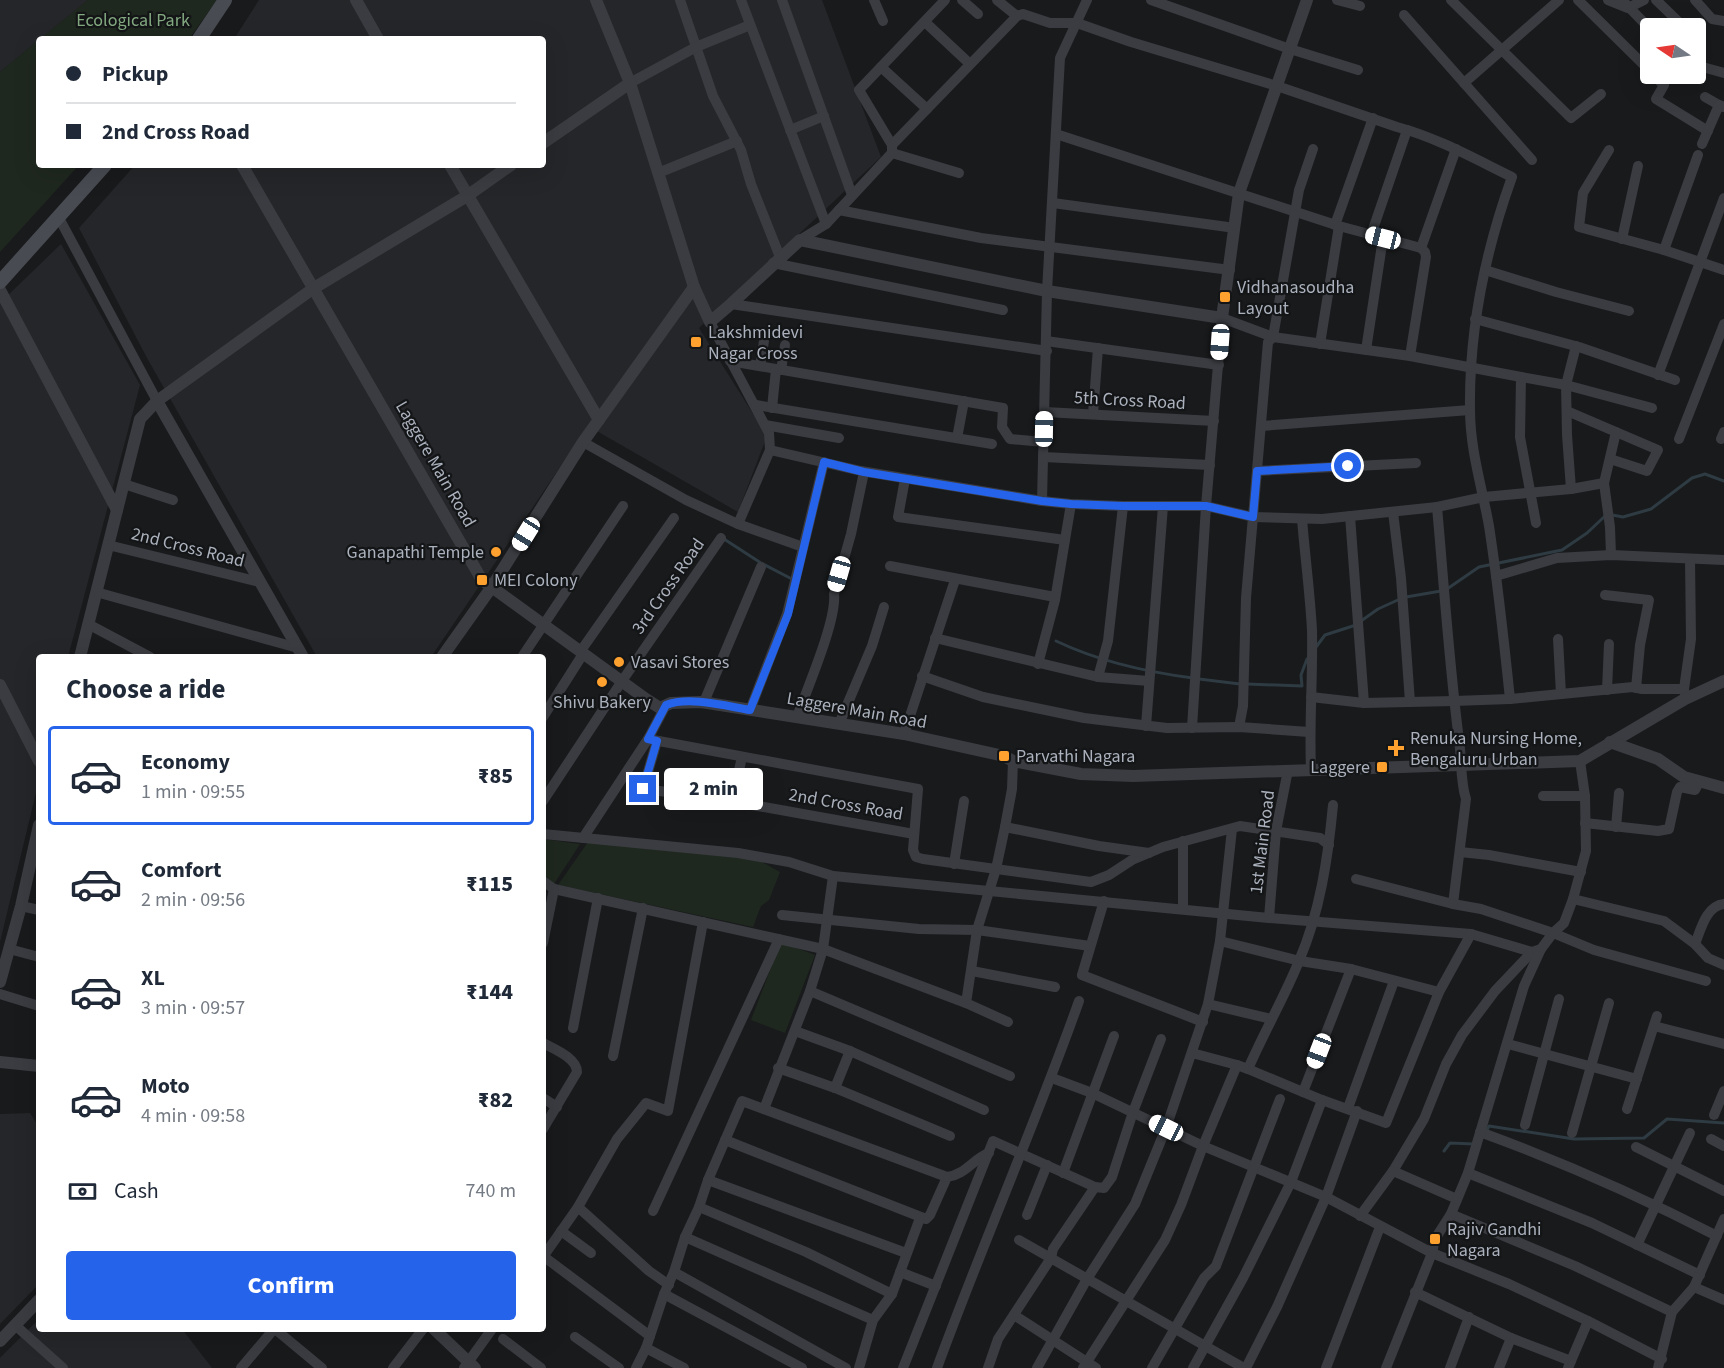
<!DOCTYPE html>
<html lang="en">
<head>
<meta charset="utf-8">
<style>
  :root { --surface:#fff; --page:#f6f6f7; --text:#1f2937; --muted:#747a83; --line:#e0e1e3; --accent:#2563eb }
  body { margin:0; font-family:"Source Sans 3",sans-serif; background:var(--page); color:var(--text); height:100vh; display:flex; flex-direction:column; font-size:22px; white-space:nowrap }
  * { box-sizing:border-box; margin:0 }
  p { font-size:20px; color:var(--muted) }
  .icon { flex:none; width:33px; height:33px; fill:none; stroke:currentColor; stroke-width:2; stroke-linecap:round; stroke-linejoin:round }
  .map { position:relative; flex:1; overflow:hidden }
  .details { position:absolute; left:36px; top:654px; width:510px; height:678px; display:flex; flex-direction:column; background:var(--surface); border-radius:6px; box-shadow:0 6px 24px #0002 }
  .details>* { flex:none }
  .top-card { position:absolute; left:36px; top:36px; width:510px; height:132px; border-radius:6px; box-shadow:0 6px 24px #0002; display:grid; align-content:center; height:132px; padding:0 30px; background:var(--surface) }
  .needle { width:39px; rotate:283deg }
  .fabs { position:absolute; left:1640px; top:18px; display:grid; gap:12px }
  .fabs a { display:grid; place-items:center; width:66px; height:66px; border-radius:6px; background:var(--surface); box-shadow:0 6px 24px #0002; font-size:30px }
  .end { position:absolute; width:27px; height:27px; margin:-14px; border:8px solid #2563eb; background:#fff; box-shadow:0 0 0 3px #fff }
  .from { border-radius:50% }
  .bubble { position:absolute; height:42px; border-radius:6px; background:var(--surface); box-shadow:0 6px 24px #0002; font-size:20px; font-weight:800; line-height:42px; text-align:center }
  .car { position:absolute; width:18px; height:36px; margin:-18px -9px; border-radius:8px; box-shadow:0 0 4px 2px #0007; background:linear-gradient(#fff 24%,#345 0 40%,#fff 0 76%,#345 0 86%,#fff 0) }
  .top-card b { display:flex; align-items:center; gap:21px; height:57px; font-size:22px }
  .top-card b+b { border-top:2px solid var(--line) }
  .top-card i { width:15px; height:15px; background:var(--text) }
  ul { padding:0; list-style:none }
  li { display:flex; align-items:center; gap:18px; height:99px; margin:0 12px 9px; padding:0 18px; border:3px solid transparent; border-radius:6px }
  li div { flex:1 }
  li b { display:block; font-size:22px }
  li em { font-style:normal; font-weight:800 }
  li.active { border-color:var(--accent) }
  li>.icon { width:54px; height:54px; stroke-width:1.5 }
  h2 { padding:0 30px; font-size:27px; line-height:72px }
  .pay { display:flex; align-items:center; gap:15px; height:66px; padding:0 30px; font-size:22px }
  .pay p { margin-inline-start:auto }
  .cta { display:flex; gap:12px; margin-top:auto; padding:12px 30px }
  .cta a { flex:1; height:69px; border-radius:6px; background:var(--accent); color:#fff; font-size:24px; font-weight:800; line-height:69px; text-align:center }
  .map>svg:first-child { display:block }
  .built { fill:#252629 }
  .green { fill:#1f281f }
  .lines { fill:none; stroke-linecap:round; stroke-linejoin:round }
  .stream { stroke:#2e3b42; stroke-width:3 }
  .minor { stroke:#3a3c41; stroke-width:10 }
  .tertiary { stroke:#3a3c41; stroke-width:12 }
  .secondary { stroke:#484b52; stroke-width:14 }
  .route { stroke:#2563eb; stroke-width:8 }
  .poi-dot { fill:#ffa12f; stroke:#141517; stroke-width:2 }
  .labels { text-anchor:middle; stroke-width:4.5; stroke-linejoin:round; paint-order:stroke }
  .park-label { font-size:18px; fill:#83a981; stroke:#141517 }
  .poi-label { font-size:18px; fill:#abb2bd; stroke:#141517; text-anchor:start }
  .street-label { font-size:18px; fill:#abb2bd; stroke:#141517 }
</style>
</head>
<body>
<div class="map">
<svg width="1724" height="1368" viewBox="0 0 1724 1368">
  <rect width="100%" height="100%" fill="#191a1c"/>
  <!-- built -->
  <g class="built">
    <polygon points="0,0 88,0 0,72"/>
    <polygon points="259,0 822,0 881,157 699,328 767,436 738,512 588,426 431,657 317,657 147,358 79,228 135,165 543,165 543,39 234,39"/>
    <polygon points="61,244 140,385 68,657 39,657 39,780 0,942 0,303"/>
    <polygon points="30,1113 39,1127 39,1284 0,1324 0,1114"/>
    <polygon points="39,1319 39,1329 182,1329 212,1368 0,1368 0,1358"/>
  </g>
  <!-- green -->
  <g class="green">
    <polygon points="88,0 217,0 189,39 40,39"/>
    <polygon points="39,40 39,165 79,165 0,252 0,72"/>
    <polygon points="543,839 580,844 554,884 543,874"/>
    <polygon points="588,842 755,858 780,872 769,900 761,906 753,927 558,885"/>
    <polygon points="781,942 815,955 785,1033 751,1020"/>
  </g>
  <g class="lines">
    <!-- stream -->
    <g class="stream">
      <polyline points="1612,515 1623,517 1651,509 1692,478 1705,474 1724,481"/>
      <polyline points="724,539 761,563 790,578"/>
      <polyline points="1447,589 1479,567 1562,550 1587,533 1605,516"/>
      <polyline points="1406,597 1441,591"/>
      <polyline points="1361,621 1378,609 1400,599"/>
      <path d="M 1056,641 C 1098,661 1146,672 1193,678"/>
      <polyline points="1316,647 1325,635 1356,625"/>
      <polyline points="1199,679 1240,684"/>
      <polyline points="1247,684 1302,686 1301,675 1307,659"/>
      <polyline points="1486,1132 1489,1126 1574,1139 1644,1138 1667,1119 1724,1123"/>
      <polyline points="1444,1151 1450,1143 1474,1144"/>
    </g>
    <!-- minor -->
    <g class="minor">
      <polyline points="680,0 713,96 741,150 751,184 780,257"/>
      <polyline points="741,0 826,224"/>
      <polyline points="782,0 852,195"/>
      <polyline points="874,0 883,21"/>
      <polyline points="962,0 978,14"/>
      <polyline points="997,0 1017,16"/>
      <polyline points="1151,0 1290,49 1358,70"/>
      <polyline points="1337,0 1360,6"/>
      <polyline points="1451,0 1571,118 1601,94"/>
      <polyline points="1578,0 1650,71"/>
      <polyline points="1608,0 1628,8 1644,0"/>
      <polyline points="1622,0 1650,29"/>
      <polyline points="1656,0 1685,28"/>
      <polyline points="1695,0 1712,19 1724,21"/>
      <polyline points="1404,15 1532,160"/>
      <polyline points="925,22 970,64"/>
      <polyline points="1695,65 1724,73"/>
      <polyline points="881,67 927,109"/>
      <polyline points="1652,74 1664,85 1656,99 1708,131"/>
      <polyline points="630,83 696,47 750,25"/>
      <polyline points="1464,83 1559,0"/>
      <polyline points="1705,97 1719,105"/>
      <polyline points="790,130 824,116"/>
      <polyline points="1056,134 1339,226 1421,248 1425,252 1426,257 1410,356"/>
      <polyline points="1702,144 1719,105 1724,107"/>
      <polyline points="892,145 859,90 945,0"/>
      <polyline points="1609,150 1583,193 1579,227 1664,250 1724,270"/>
      <polyline points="892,153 959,173"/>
      <polyline points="658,173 737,141"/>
      <polyline points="1053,203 1235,228"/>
      <polyline points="839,210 981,238 1230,270"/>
      <polyline points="59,218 157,401"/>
      <polyline points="1335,225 1373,118"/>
      <polyline points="1371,235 1407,130"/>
      <polyline points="1622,239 1638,166"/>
      <path d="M 800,240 L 826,224 L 892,153 L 892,145 L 1017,16 L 1023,14 L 1050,23 L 1077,23 L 1131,42 L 1277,86 L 1397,127 C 1438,138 1475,159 1512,177 C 1485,252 1469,330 1470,409 C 1470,450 1482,487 1489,526 C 1498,584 1504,641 1510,699"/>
      <polyline points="1421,248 1456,149"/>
      <polyline points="1664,250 1698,155"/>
      <polyline points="773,263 1003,310"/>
      <polyline points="1485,270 1556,292 1629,311"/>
      <polyline points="731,304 1047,351"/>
      <polyline points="1475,319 1579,347 1675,380"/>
      <polyline points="710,322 769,433 770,450 738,524"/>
      <polyline points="1046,341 1219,365"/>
      <polyline points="1320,344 1339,226"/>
      <polyline points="1366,350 1383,238"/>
      <polyline points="730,361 1003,408 1002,427 1010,439 1044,442"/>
      <polyline points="760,366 764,341"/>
      <polyline points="781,370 785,345"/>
      <polyline points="1658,375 1724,198"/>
      <polyline points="1521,377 1520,437 1536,523"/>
      <polyline points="756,405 992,444"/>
      <polyline points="772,408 776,369"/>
      <polyline points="1567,411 1658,450 1647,471 1610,459"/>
      <polyline points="1045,412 1214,421"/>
      <polyline points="1093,414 1098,348"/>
      <polyline points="765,425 839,438"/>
      <polyline points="1261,426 1470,410"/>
      <polyline points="957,438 964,401"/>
      <polyline points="1679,439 1724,324"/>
      <polyline points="1721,439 1724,432"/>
      <polyline points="583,442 686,500 738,524 803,547"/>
      <polyline points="770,450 861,471 1042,501 1071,504 1123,506 1206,506 1253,517 1322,519 1437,507 1484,497 1571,489 1567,435 1566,385 1576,346"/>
      <polyline points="1043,457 1210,465"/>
      <polyline points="1257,471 1416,463"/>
      <polyline points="905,479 898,517 1065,540"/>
      <polyline points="124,484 173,500"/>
      <polyline points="1571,489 1604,483"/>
      <polyline points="1042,501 1047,291 1060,58 1087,0"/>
      <path d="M 1437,507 C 1444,585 1449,663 1459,740 C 1462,759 1460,781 1466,799 L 1453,904 L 1481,909 L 1553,933 L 1594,950 L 1706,981"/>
      <polyline points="1393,512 1401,578 1410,702"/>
      <polyline points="1350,516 1364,703"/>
      <path d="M 1302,519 C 1305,556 1310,593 1312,630 C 1313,677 1309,723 1311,769"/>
      <polyline points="108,545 260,582"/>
      <polyline points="1611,555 1610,527 1604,483 1616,432"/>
      <polyline points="890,566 1055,597"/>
      <polyline points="1496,576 1557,558 1611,555 1724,560"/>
      <polyline points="96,592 298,648"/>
      <polyline points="1605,595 1649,600 1640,645 1636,688"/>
      <polyline points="88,624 150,657"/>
      <polyline points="935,638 1098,677 1149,681"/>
      <polyline points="1558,639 1561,694"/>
      <polyline points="580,652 674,518"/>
      <polyline points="522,657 623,506"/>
      <polyline points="1038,664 1055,600 1071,504"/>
      <polyline points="922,676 983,697 1084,718 1167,728 1239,727 1309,732"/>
      <polyline points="1098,677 1108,641 1123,506"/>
      <polyline points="1607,690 1609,644"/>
      <polyline points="1685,695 1684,689 1691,639 1690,559"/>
      <polyline points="1311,697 1364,703 1454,701 1510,699 1633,687 1642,689 1684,689"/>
      <polyline points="704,702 761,567"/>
      <polyline points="750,710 787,614 824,462"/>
      <polyline points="543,717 583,654"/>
      <path d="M 797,717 C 807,689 837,620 834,594 L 851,534 L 864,472"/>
      <polyline points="839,724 872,646 884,607"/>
      <polyline points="1146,726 1163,506"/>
      <polyline points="1239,727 1243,706 1246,598 1268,342 1273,337 1299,190 1313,149"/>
      <polyline points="1192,728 1206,506 1222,318 1273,337 1410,356 1521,377 1566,385 1652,408"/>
      <polyline points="904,734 955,580"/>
      <polyline points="648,739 918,789 913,850 916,857 923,859 1091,882 1109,875 1132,860 1163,847 1240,826 1320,838 1329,845"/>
      <polyline points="657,741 643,789 708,797 914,834"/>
      <polyline points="1543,796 1585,796"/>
      <polyline points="543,801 622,681 721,538"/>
      <polyline points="732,801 742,757"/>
      <polyline points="1585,823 1658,831 1669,829 1677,792 1680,787 1695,790 1699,782"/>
      <polyline points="1005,827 1099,846 1149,853"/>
      <polyline points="1616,827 1619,793"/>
      <polyline points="543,834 738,853 789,862 833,876 1269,918 1471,934 1532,952 1541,949"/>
      <polyline points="583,838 648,739 666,705"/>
      <polyline points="1460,852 1489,855 1581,872"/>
      <polyline points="954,864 964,801"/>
      <polyline points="1356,879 1453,904"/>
      <polyline points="543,881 554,889 823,949 966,1003 977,930 996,869 1005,827 1012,789 1013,761"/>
      <polyline points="1573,899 1664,921 1695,944 1708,958 1724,965"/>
      <polyline points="1104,901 1082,975 1203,1022"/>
      <polyline points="21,906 39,910"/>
      <polyline points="1183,909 1183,841"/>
      <polyline points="782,915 919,929 977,930 1090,946"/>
      <polyline points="1269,918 1276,831 1288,770"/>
      <polyline points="1220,941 1300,961 1351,969 1439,992"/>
      <polyline points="543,943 554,889"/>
      <path d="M 1695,944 C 1701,929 1706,906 1724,904"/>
      <polyline points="9,949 39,957"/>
      <polyline points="972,971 1055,987"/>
      <polyline points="810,991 1010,1076"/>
      <polyline points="0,994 39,1006"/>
      <polyline points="966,1003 1008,1022"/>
      <polyline points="1208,1004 1271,1019"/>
      <polyline points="1654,1026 1724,1044"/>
      <polyline points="573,1028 598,898"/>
      <polyline points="795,1031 850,1051 984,1110"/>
      <path d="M 543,1043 C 554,1049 577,1058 577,1072 L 543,1129"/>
      <polyline points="1508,1044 1637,1079"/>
      <polyline points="1192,1053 1237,1065"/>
      <polyline points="613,1056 643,908"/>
      <polyline points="778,1068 835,1088 950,1136"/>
      <polyline points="1248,1069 1322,1100 1386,1123 1439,992 1471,934"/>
      <polyline points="1052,1078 1092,1093 1203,1146 1326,1197 1432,1253 1509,1284 1588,1321 1662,1359"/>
      <polyline points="835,1088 850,1051"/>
      <polyline points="1303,1092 1351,969"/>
      <polyline points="543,1098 557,1107"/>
      <polyline points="1348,1108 1394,981"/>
      <polyline points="764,1109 810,991 823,949 833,876"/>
      <polyline points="1627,1109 1657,1016"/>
      <polyline points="1714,1115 1724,1091"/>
      <polyline points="1525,1125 1559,999"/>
      <path d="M 1480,1132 C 1562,1162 1639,1196 1717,1236"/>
      <polyline points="1572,1133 1609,1003"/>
      <polyline points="1711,1139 1724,1146"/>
      <path d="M 725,1140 L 926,1219 L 930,1215 L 947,1177 C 965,1175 973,1159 989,1153"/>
      <polyline points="1636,1147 1724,1191"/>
      <polyline points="1393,1171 1424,1119 1446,1064 1462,1035 1495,991 1532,952"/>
      <polyline points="1063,1173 1114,1036"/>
      <polyline points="1468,1173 1592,1223 1700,1275"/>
      <polyline points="708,1180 906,1253"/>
      <polyline points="578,1207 649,1271 669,1285"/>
      <polyline points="699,1207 806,1252 892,1294"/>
      <polyline points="653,1211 779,939"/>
      <polyline points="1451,1214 1575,1266 1672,1312"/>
      <polyline points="1027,1215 1047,1165"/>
      <polyline points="1360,1216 1393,1171 1457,1199"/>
      <polyline points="561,1231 591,1253"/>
      <polyline points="685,1237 873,1320"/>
      <path d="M 1019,1240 C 1094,1283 1169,1325 1244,1368"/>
      <polyline points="1637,1245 1690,1133"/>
      <polyline points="543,1256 650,1336"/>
      <polyline points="543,1257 578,1207 617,1139 646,1103 668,1111 703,922"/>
      <polyline points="674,1272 846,1368"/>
      <polyline points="900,1272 936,1286"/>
      <polyline points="1694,1287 1724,1300"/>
      <polyline points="1415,1292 1511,1338 1571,1361"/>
      <polyline points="664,1294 802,1368"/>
      <polyline points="1014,1315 1096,1368"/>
      <polyline points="15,1325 63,1368"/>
      <polyline points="275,1329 322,1368"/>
      <polyline points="575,1337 619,1368"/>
      <polyline points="503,1339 541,1368"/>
      <polyline points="646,1348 684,1368"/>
      <polyline points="241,1368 274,1329"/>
      <polyline points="393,1368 423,1329"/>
      <polyline points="464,1368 492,1329"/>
      <polyline points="636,1368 646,1348 664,1294 674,1272 685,1237 699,1207 708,1180 742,1101 947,1177"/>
      <polyline points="859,1368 873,1320 892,1294 920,1218"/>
      <polyline points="903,1368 993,1141 1095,1187 1104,1188 1112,1177 1133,1112 1161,1039"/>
      <path d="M 937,1368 C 982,1245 1035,1125 1079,1001"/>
      <polyline points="988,1368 998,1339 1051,1258 1053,1249 1095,1187"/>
      <polyline points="1037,1368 1087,1279 1135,1204 1166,1128 1208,1004 1220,941 1232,829"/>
      <path d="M 1083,1368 L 1165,1240 L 1181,1205 L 1203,1146 L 1237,1065 L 1248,1069 C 1264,1032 1284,998 1299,961 C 1320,912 1328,858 1333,805"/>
      <polyline points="1152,1368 1204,1278 1216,1266 1280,1099"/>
      <polyline points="1193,1368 1243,1278 1291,1182 1322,1100"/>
      <polyline points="1246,1368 1277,1307 1326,1197 1357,1111"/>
      <polyline points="1326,1368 1380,1227"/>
      <polyline points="1386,1368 1432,1253 1435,1239 1451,1214 1468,1173 1524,986 1541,949 1553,933 1564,923 1573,899 1586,851 1585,796 1580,761"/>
      <polyline points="1450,1368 1469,1317"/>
      <polyline points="1499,1368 1511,1338"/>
      <polyline points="1568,1368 1588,1321"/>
      <polyline points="1658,1368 1672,1312 1694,1287 1724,1219"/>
    </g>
    <!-- tertiary -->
    <g class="tertiary">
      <polyline points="356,0 378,39"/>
      <polyline points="596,0 630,83 694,287 710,322 731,304 800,240 1047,291 1222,318 1239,193 1307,0"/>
      <polyline points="543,143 630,83"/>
      <polyline points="242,165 482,580 646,699 660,708 671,703 701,702 904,734 1004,756 1013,761 1081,774 1133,776 1580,761 1685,699 1724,681"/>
      <polyline points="450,165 599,420"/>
      <polyline points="0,290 117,510"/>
      <polyline points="157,401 303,657"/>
      <polyline points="80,657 140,419 157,401 314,288 467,196 511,165"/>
      <polyline points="442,657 491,588 583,442 694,287"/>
      <polyline points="0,685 39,761"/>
      <polyline points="1610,742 1658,759 1684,777 1724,788"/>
      <polyline points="0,982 21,906 39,825"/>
      <polyline points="0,1062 39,1066"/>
      <polyline points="434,1329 475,1368"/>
      <polyline points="0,1341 39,1300"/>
    </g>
    <!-- secondary -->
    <g class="secondary">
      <polyline points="199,39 225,0"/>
      <polyline points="0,282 105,165"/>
    </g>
  </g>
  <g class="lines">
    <!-- route -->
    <path class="route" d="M 643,789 L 657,741 L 648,739 L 666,705 C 689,696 726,706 750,710 L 788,614 L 824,462 L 864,472 L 1042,501 L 1071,504 L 1123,506 L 1206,506 L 1253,517 L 1257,471 L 1348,466"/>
  </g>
  <!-- markers -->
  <g class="poi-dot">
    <rect x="1219" y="291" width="12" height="12" rx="3"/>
    <rect x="690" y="336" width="12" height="12" rx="3"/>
    <circle cx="496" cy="552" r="6"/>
    <rect x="476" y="574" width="12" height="12" rx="3"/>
    <circle cx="619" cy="662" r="6"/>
    <circle cx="602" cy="682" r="6"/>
    <path d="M1393 739h6v6h6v6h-6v6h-6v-6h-6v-6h6z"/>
    <rect x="998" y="750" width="12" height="12" rx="3"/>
    <rect x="1376" y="761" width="12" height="12" rx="3"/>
    <rect x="1429" y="1233" width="12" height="12" rx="3"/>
  </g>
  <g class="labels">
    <!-- park labels -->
    <g class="park-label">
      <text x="133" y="26">Ecological Park</text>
    </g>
    <!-- poi labels -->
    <g class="poi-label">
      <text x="1237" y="293">Vidhanasoudha<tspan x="1237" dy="21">Layout</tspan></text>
      <text x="708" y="338">Lakshmidevi<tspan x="708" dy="21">Nagar Cross</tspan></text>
      <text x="484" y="558" text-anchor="end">Ganapathi Temple</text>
      <text x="494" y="586">MEI Colony</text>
      <text x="631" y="668">Vasavi Stores</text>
      <text x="602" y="708" text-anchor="middle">Shivu Bakery</text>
      <text x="1410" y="744">Renuka Nursing Home,<tspan x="1410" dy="21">Bengaluru Urban</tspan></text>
      <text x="1016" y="762">Parvathi Nagara</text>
      <text x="1370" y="773" text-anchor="end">Laggere</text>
      <text x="1447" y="1235">Rajiv Gandhi<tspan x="1447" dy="21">Nagara</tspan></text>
    </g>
    <!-- street labels -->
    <g class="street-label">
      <text transform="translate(1130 400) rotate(3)" y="6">5th Cross Road</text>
      <text transform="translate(436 464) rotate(60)" y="6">Laggere Main Road</text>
      <text transform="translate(188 547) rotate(14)" y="6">2nd Cross Road</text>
      <text transform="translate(668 586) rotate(-55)" y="6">3rd Cross Road</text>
      <text transform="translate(857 710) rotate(10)" y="6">Laggere Main Road</text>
      <text transform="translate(846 804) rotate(10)" y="6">2nd Cross Road</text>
      <text transform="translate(1262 842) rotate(-83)" y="6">1st Main Road</text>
    </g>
  </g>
</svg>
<div class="fabs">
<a><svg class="needle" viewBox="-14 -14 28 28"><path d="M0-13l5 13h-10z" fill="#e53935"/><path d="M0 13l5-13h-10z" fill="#747a83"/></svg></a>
</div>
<i class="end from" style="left:1348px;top:466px"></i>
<i class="end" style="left:643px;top:789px"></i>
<div class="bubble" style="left:664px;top:768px;width:99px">2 min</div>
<i class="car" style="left:1383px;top:238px;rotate:284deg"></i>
<i class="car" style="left:1220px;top:342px;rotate:184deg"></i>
<i class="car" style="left:1044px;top:429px;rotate:1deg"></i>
<i class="car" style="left:526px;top:534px;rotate:212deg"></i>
<i class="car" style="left:839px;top:574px;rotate:196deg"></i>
<i class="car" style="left:1319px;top:1051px;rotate:201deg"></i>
<i class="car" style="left:1166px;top:1128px;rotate:296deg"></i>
<div class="top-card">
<b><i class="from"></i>Pickup</b>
<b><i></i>2nd Cross Road</b>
</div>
<section class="details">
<h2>Choose a ride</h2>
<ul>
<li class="active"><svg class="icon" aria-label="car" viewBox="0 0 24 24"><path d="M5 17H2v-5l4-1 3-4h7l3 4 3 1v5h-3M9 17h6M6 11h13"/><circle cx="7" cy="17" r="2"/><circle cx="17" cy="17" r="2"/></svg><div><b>Economy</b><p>1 min · 09:55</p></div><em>₹85</em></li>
<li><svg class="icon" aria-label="car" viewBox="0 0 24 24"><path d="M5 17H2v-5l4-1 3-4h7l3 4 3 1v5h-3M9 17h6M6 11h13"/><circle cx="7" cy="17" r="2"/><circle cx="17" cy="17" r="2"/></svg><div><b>Comfort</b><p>2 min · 09:56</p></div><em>₹115</em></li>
<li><svg class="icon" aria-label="car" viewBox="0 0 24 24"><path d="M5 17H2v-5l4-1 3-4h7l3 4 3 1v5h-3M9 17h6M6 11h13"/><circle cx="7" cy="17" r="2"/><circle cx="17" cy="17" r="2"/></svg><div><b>XL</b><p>3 min · 09:57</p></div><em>₹144</em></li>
<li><svg class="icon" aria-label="car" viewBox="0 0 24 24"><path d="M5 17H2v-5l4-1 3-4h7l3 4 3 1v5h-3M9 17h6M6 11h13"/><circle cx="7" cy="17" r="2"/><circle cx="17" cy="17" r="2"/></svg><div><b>Moto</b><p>4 min · 09:58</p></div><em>₹82</em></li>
</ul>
<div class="pay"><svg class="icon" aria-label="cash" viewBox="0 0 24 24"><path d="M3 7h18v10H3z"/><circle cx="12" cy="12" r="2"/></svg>Cash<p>740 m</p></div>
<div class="cta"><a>Confirm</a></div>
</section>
</div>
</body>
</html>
